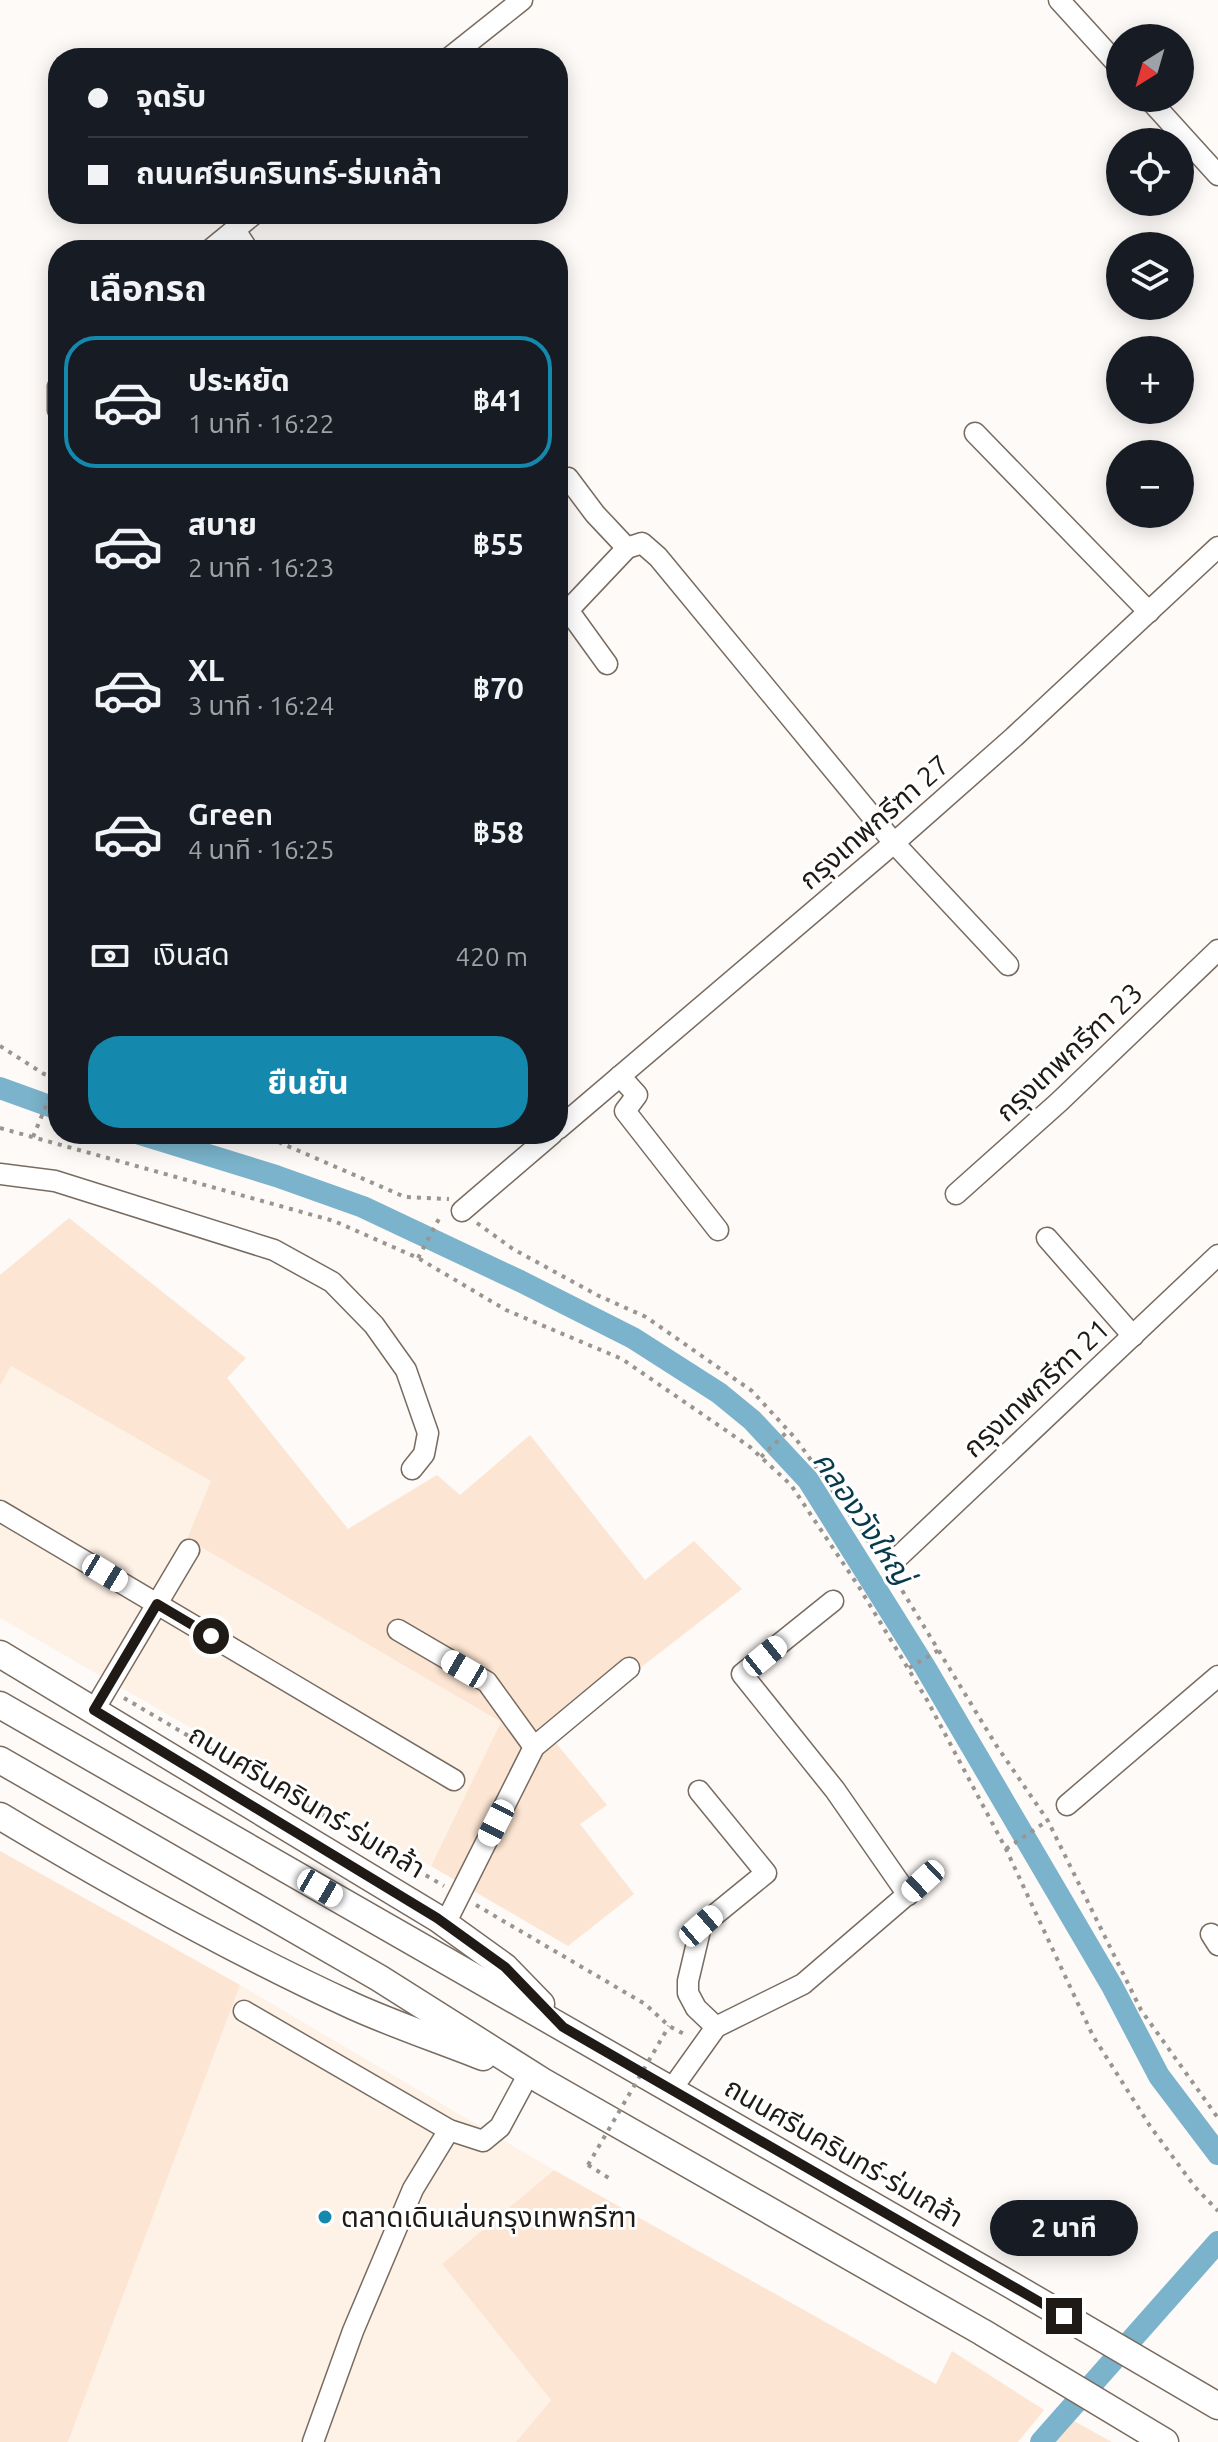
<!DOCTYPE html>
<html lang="th">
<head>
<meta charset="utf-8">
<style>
  :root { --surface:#171b24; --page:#20242c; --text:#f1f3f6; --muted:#9ea1a6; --line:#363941; --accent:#1488ad }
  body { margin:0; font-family:Ubuntu,"Noto Sans Thai",sans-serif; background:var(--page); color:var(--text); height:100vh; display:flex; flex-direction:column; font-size:30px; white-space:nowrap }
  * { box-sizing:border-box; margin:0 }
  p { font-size:26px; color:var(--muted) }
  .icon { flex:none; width:44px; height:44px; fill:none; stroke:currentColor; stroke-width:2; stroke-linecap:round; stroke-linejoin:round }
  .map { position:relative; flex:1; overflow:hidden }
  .drawer { position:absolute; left:48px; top:240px; width:520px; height:904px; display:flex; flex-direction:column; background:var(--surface); border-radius:32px; box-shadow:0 4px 20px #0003 }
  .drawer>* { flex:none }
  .banner { position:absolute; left:48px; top:48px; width:520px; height:176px; border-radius:32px; box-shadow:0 4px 20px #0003; display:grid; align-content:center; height:176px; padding:0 40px; background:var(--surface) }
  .needle { width:52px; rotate:217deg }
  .fabs { position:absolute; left:1106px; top:24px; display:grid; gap:16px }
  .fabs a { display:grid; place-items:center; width:88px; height:88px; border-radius:50%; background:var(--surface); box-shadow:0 4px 20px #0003; font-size:40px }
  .end { position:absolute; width:36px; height:36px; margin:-18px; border:10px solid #1f1a15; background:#fff; box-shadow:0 0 0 4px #fff }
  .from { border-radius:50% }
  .bubble { position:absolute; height:56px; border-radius:28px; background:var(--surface); box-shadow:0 4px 20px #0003; font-size:26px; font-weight:700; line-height:56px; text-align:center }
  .car { position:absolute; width:24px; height:48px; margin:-24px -12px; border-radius:10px; box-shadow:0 0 6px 2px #0007; background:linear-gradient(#fff 24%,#345 0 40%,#fff 0 76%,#345 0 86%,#fff 0) }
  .banner b { display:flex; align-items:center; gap:28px; height:76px; font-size:30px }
  .banner b+b { border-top:2px solid var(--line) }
  .banner i { width:20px; height:20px; background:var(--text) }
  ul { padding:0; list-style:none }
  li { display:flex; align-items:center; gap:24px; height:132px; margin:0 16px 12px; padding:0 24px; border:4px solid transparent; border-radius:32px }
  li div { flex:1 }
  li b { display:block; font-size:30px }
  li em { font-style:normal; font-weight:700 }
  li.on { border-color:var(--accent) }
  li>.icon { width:72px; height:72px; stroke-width:1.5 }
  h2 { padding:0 40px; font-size:36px; line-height:96px }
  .pay { display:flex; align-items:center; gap:20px; height:88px; padding:0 40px; font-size:30px }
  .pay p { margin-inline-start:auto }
  .primary-button { display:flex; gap:16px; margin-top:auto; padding:16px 40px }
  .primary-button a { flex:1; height:92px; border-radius:32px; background:var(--accent); color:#fff; font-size:32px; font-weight:700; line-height:92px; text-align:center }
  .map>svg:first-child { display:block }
  .built { fill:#fef1e6 }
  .green { fill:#fce5d2 }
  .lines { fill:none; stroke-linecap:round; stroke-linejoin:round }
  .canal { stroke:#7ab3cb; stroke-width:22 }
  .minor-casing { stroke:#786b60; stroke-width:23 }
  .major-casing { stroke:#786b60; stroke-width:29 }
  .path { stroke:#999591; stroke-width:4; stroke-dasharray:4 6; stroke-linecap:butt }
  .minor { stroke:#fff; stroke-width:20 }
  .major { stroke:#fff; stroke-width:26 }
  .path-bridge { stroke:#999591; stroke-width:4; stroke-dasharray:4 6; stroke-linecap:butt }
  .route { stroke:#1f1a15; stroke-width:10 }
  .poi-dot { fill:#1488ad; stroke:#fff; stroke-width:3 }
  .labels { text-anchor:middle; stroke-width:6; stroke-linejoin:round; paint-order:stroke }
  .street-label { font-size:28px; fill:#1f1a15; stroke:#fff }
  .poi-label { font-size:28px; fill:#1f1a15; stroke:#fff; text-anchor:start }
  .water-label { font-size:30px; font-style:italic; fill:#073b4c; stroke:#fff }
</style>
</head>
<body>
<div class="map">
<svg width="1218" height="2442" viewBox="0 0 1218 2442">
  <rect width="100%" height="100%" fill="#fdfaf7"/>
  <!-- built -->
  <g class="built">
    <polygon points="11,1366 212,1481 188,1540 501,1722 431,1866 0,1618 0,1386"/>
    <polygon points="240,1985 554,2170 442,2264 551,2400 516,2442 68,2442"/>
  </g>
  <!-- green -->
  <g class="green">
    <polygon points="69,1218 246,1358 227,1378 348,1529 437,1475 460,1495 530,1435 645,1580 694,1541 742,1589 551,1737 607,1805 580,1824 634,1894 568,1946 431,1866 501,1722 187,1539 211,1481 11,1366 0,1386 0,1275"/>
    <polygon points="0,1851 240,1985 68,2442 0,2442"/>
    <polygon points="554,2170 936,2384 952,2351 1044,2410 1018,2442 516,2442 551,2400 442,2264"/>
    <polygon points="1072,2420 1112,2442 1053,2442"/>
  </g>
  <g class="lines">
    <!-- canal -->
    <g class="canal">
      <polyline points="0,1088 58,1109"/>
      <polyline points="140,1134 276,1176 363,1207 520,1281 633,1338 719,1393 752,1420 808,1480 925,1667 1112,1986 1159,2076 1218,2154"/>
      <polyline points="1041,2442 1218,2242"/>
    </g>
    <defs>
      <g id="minor">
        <polyline points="1059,0 1120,67"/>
        <polyline points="449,58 522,0"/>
        <polyline points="1148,98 1218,175"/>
        <polyline points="235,230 248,250"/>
        <polyline points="210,250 254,214"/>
        <polyline points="58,387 58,410"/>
        <polyline points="975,433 1149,612"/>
        <polyline points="568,478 595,514 627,548"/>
        <polyline points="568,610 607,664"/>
        <polyline points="558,621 627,548 642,543 658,557 894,843 1008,965"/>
        <polyline points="620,1076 637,1095 625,1111 718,1230"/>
        <polyline points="558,1129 894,843 1014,737 1218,547"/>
        <polyline points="0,1174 55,1181 274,1250 332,1282 374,1325 406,1370 428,1433 424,1454 412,1469"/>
        <polyline points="956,1194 1059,1102 1218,950"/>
        <polyline points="462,1211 552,1134"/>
        <polyline points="1047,1238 1133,1336"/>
        <polyline points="0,1511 454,1780"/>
        <polyline points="893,1562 1218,1255"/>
        <polyline points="833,1601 742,1674 835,1790 908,1895"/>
        <polyline points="398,1630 487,1682 534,1747"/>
        <polyline points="94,1710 189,1550"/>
        <polyline points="699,1791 766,1873 701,1926 688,1981 688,1993 696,2008 716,2027"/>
        <polyline points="1067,1805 1218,1676"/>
        <polyline points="445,1924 534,1747 629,1668"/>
        <polyline points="1211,1934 1218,1945"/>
        <polyline points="244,2011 449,2130 483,2141 500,2127 528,2075"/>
        <polyline points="671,2090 716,2027 803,1984 923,1881"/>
        <polyline points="313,2442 353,2331 413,2189 449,2130"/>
      </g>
      <g id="major">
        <polyline points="0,1654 437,1918 505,1967 541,2004"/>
        <polyline points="0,1705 1013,2286 1218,2406"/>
        <polyline points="0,1760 379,1978 542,2081 982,2332 1165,2442"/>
        <path d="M 0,1816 C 115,1885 231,1950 353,2006 C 395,2025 440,2040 483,2057"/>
      </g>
    </defs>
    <!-- minor casing -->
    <use href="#minor" class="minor-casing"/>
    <!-- major casing -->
    <use href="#major" class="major-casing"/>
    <!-- path -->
    <g class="path">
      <polyline points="0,1046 44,1074 58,1078"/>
      <polyline points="0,1128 334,1221 418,1258 506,1310 622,1359 750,1447 791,1485 859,1587 927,1700 1006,1849 1093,2036 1150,2126 1195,2187 1218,2211"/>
      <polyline points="260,1134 405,1197 449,1199"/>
      <polyline points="33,1137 58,1077"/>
      <polyline points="477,1223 513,1249 597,1295 646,1317 752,1391 796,1439 876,1552"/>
      <polyline points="418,1258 441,1215"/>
      <polyline points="761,1457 788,1431"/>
      <polyline points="897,1582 996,1745 1048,1821 1141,2010 1218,2118"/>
      <polyline points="909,1668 939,1650"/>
      <polyline points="124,1698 444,1886"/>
      <polyline points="1006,1849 1047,1821"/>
      <polyline points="476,1905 645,2004 669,2026 686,2035"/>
      <polyline points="588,2165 612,2180"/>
    </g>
    <!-- minor -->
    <use href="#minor" class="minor"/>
    <!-- major -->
    <use href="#major" class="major"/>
    <!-- path-bridge -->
    <polyline class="path-bridge" points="588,2165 669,2026"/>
  </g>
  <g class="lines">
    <!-- route -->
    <polyline class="route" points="211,1636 157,1604 94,1710 437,1918 505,1967 563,2027 1064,2316"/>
  </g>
  <!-- markers -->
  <circle class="poi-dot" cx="325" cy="2217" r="8"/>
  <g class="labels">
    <!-- street labels -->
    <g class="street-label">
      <text transform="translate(874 822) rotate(-41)" y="10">กรุงเทพกรีฑา 27</text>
      <text transform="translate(1069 1052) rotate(-43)" y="10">กรุงเทพกรีฑา 23</text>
      <text transform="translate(1036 1388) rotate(-43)" y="10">กรุงเทพกรีฑา 21</text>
      <text transform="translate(307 1801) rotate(31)" y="10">ถนนศรีนครินทร์-ร่มเกล้า</text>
      <text transform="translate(844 2152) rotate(30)" y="10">ถนนศรีนครินทร์-ร่มเกล้า</text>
    </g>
    <!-- poi labels -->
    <g class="poi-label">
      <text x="341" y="2227">ตลาดเดินเล่นกรุงเทพกรีฑา</text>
    </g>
    <!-- water labels -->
    <g class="water-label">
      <text transform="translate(863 1518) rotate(56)" y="10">คลองวังใหญ่</text>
    </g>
  </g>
</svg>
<div class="fabs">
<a><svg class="needle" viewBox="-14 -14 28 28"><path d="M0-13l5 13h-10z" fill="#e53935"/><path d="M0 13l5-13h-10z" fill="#9ea1a6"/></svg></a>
<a><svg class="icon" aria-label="locate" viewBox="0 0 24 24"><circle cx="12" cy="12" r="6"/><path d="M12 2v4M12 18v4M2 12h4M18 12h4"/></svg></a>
<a><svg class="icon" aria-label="layers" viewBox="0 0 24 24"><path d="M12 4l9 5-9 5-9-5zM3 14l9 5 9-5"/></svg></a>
<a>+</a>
<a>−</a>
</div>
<i class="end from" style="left:211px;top:1636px"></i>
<i class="end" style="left:1064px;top:2316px"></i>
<div class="bubble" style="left:990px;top:2200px;width:148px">2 นาที</div>
<i class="car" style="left:105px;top:1573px;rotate:121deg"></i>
<i class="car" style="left:765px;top:1656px;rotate:51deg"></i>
<i class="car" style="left:464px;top:1669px;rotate:300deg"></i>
<i class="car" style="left:496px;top:1823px;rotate:207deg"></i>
<i class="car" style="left:923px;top:1881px;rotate:227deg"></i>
<i class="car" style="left:320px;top:1888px;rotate:120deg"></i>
<i class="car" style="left:701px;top:1926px;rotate:49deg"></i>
<div class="banner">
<b><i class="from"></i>จุดรับ</b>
<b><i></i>ถนนศรีนครินทร์-ร่มเกล้า</b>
</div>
<section class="drawer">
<h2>เลือกรถ</h2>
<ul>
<li class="on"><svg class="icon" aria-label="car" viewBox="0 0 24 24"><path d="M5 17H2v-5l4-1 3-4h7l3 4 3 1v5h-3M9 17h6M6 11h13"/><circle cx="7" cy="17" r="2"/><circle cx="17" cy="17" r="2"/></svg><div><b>ประหยัด</b><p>1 นาที · 16:22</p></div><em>฿41</em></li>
<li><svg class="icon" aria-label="car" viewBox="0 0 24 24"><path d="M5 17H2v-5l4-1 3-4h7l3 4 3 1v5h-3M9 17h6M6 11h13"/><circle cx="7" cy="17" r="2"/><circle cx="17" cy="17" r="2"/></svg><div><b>สบาย</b><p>2 นาที · 16:23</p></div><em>฿55</em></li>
<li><svg class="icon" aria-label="car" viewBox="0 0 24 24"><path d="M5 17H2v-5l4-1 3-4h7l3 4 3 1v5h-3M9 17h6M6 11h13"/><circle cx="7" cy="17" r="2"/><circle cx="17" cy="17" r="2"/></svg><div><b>XL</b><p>3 นาที · 16:24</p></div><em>฿70</em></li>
<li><svg class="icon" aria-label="car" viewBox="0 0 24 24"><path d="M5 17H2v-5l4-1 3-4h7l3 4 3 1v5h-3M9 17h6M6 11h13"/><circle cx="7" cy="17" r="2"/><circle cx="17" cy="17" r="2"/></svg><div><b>Green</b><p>4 นาที · 16:25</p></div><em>฿58</em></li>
</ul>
<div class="pay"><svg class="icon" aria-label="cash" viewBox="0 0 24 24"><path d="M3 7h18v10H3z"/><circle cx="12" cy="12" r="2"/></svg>เงินสด<p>420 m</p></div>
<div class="primary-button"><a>ยืนยัน</a></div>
</section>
</div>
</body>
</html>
